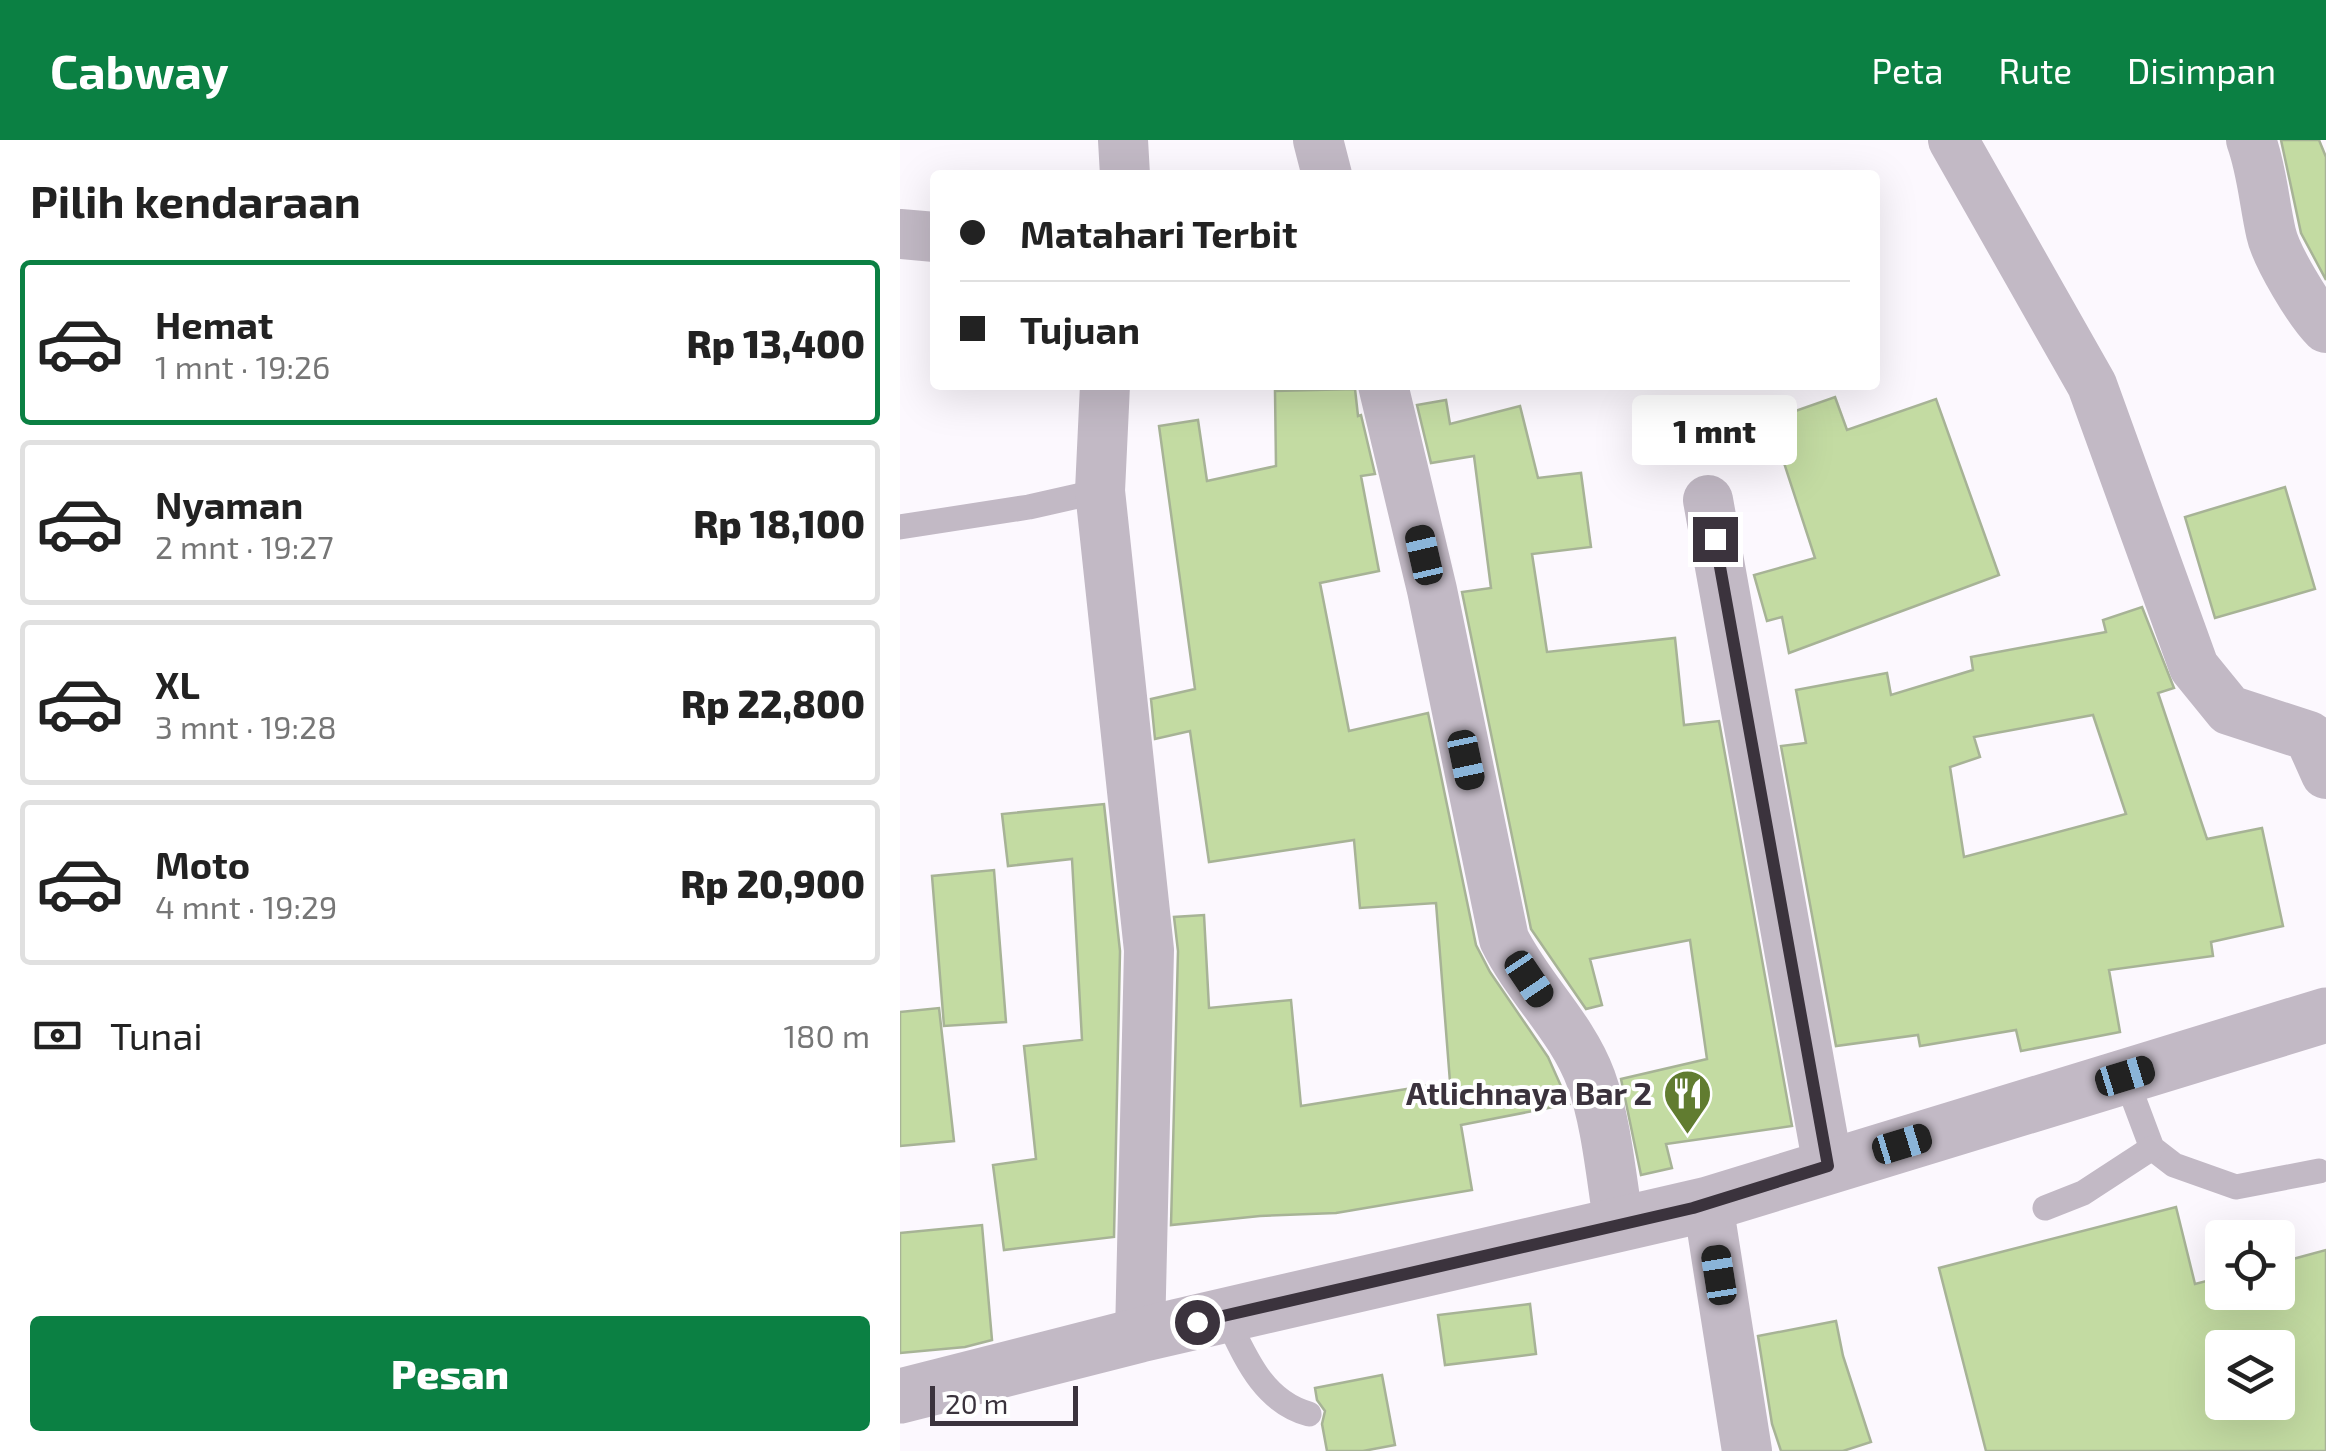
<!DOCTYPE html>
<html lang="id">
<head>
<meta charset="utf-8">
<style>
  :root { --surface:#fff; --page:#f6f6f6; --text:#222; --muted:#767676; --line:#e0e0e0; --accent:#0b8043 }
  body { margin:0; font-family:"Exo 2",sans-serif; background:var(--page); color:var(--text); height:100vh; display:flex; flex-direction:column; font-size:38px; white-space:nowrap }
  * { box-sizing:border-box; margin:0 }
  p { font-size:32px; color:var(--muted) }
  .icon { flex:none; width:55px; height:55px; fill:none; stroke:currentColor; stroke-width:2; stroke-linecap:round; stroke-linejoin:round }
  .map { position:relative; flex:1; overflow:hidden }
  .panel { display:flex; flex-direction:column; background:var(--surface); width:900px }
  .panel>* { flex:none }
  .top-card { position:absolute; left:30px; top:30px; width:950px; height:220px; border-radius:10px; box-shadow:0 10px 40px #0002; display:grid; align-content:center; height:220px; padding:0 30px; background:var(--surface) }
  .buttons { position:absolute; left:1305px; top:1080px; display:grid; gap:20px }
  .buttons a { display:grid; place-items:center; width:90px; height:90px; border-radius:10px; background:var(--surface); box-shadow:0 10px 40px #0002; font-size:50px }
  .scale { position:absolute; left:30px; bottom:25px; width:148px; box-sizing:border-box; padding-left:10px; border:5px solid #3b333d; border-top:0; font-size:28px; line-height:35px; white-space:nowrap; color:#3b333d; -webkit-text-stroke:8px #fff; paint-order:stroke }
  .end { position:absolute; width:45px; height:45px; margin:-22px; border:12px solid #3b333d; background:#fff; box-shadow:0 0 0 5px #fff }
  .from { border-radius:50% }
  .bubble { position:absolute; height:70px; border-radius:10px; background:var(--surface); box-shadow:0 10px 40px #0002; font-size:32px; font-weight:800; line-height:70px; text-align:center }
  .car { position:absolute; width:30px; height:60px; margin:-30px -15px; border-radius:12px; box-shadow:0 0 8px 2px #0007; background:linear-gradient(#222 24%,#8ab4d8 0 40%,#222 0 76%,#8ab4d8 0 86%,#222 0) }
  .top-card b { display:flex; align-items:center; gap:35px; height:95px; font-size:38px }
  .top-card b+b { border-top:2px solid var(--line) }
  .top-card i { width:25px; height:25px; background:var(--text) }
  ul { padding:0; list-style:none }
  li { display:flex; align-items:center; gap:30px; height:165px; margin:0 20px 15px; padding:0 10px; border:5px solid var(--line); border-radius:10px }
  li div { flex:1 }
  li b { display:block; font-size:38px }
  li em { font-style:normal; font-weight:800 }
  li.on { border-color:var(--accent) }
  li>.icon { width:90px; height:90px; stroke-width:1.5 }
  h2 { padding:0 30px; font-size:45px; line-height:120px }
  .pay { display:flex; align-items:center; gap:25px; height:110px; padding:0 30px; font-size:38px }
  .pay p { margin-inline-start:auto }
  .primary-button { display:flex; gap:20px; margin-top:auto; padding:20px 30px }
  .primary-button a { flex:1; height:115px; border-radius:10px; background:var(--accent); color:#fff; font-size:40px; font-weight:800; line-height:115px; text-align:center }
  header { display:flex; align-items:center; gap:60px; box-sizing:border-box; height:140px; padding:0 50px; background:var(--accent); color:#fff }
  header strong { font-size:48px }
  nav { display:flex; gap:55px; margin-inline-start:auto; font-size:35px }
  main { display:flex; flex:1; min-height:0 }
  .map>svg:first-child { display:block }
  .building { fill:#c3dba2; stroke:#a7b396; stroke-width:2.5; fill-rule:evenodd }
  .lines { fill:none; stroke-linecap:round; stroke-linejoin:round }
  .service { stroke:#c2b9c5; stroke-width:25 }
  .minor { stroke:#c2b9c5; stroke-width:50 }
  .tertiary { stroke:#c2b9c5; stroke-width:55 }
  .route { stroke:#3b333d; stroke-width:12 }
  .labels { text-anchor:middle; stroke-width:8; stroke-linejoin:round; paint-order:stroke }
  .poi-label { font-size:32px; font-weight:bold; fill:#3b333d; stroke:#fff; text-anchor:end }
</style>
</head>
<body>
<header>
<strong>Cabway</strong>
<nav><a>Peta</a><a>Rute</a><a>Disimpan</a></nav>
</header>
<main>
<section class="panel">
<h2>Pilih kendaraan</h2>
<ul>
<li class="on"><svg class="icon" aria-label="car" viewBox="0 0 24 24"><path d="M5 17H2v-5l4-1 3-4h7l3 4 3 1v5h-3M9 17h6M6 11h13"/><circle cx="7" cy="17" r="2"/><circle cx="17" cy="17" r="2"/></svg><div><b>Hemat</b><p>1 mnt · 19:26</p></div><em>Rp 13,400</em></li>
<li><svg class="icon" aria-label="car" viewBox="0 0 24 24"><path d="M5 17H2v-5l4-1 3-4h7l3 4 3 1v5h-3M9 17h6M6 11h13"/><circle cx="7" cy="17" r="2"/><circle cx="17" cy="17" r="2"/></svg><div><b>Nyaman</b><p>2 mnt · 19:27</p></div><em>Rp 18,100</em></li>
<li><svg class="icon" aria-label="car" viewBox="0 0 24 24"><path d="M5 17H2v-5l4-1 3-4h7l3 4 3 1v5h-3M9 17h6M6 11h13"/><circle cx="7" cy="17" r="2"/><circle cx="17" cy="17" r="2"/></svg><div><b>XL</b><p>3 mnt · 19:28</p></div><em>Rp 22,800</em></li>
<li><svg class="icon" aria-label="car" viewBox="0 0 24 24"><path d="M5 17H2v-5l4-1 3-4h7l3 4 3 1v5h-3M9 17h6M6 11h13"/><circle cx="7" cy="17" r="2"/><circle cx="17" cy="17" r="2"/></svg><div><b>Moto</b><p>4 mnt · 19:29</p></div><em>Rp 20,900</em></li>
</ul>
<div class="pay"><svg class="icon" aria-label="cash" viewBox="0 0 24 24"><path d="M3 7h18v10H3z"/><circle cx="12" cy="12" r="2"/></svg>Tunai<p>180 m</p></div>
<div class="primary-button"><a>Pesan</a></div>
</section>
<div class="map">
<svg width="1426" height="1311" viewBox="0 0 1426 1311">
  <rect width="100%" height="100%" fill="#fcf8fe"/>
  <!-- building -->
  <g class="building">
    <polygon points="1381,0 1419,0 1426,17 1426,140 1401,93"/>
    <polygon points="455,249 458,276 461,275 475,334 461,336 479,431 420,443 449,591 528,573 576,805 590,832 648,917 669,964 561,985 572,1050 436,1073 360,1076 271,1085 278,811 274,777 304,775 309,868 391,860 401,966 550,942 536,763 460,768 454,700 309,722 290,591 255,599 251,559 295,549 259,286 298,280 307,341 376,326 375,251"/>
    <polygon points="935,257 947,290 1036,259 1099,435 889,513 882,477 867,481 854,435 915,418 870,280"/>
    <polygon points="546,260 550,284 620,266 638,338 681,333 691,407 632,414 647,512 775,498 784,585 819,581 892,986 766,1004 772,1028 741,1035 721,939 807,919 790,800 690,819 702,865 686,869 631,789 562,452 591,448 574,316 531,323 517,265"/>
    <polygon points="1385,347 1415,449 1315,478 1285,377"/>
    <path d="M 1242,467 L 1274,548 L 1258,553 L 1307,699 L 1362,688 L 1383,786 L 1311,802 L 1313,816 L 1209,830 L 1220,892 L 1121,911 L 1116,890 L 1020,906 L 1018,895 L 936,906 L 881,606 L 906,603 L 896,550 L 987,533 L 991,555 L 1073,530 L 1071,517 L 1206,492 L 1203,480 ZM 1193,575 L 1226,674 L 1064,717 L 1050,627 L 1080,617 L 1074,597 Z"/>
    <polygon points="204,664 220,811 214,1097 104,1110 93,1025 136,1019 124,906 182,900 172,719 108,726 102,674"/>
    <polygon points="94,730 106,882 44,886 32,736"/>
    <polygon points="39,868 54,1001 0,1006 0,872"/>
    <path d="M 1276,1067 L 1295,1144 L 1322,1137 L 1322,1152 L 1378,1152 L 1378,1123 L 1426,1110 L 1426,1311 L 1086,1311 L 1039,1128 ZM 1322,1208 L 1378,1208 L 1378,1262 L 1322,1262 Z"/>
    <polygon points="82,1085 92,1200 65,1207 0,1213 0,1093"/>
    <polygon points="630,1164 636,1214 545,1225 538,1175"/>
    <polygon points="936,1181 943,1216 971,1302 943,1311 881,1311 872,1284 858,1196"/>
    <polygon points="482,1235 495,1305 463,1311 427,1311 422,1284 425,1271 417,1260 415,1248"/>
  </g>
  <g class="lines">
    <!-- service -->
    <g class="service">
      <polyline points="0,387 129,367 200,351"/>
      <polyline points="1225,936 1252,1008 1274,1025 1336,1047 1419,1031"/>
      <polyline points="1145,1068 1183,1053 1252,1008"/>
      <path d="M 325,1175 C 345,1216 362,1261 409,1274"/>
    </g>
    <!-- minor -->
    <g class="minor">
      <polyline points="223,0 225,35"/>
      <polyline points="418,0 427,35"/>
      <polyline points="1053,0 1192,245 1294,527 1329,570 1409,596 1426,634"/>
      <path d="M 1351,0 C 1362,30 1364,62 1371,93 C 1376,116 1409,171 1426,188"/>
      <polyline points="0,94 35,97"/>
      <polyline points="205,245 200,351 249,810 240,1195"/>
      <path d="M 483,245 L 532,450 L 604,799 C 628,848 672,887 691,939 C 707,984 711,1038 719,1085"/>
      <polyline points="808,360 928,1026"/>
      <polyline points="808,1064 847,1311"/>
    </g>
    <!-- tertiary -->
    <polyline class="tertiary" points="0,1256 240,1195 808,1064 1426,875"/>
  </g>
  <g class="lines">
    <!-- route -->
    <polyline class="route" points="297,1182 793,1068 928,1026 815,399"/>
  </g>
  <!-- icons -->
  <defs>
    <symbol id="restaurant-pin" viewBox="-11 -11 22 30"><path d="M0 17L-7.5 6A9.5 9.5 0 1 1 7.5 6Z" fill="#617c30" stroke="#fff"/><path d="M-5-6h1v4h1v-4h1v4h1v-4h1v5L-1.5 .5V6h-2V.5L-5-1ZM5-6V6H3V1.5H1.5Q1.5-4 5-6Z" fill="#fff"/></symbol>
  </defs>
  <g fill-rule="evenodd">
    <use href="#restaurant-pin" x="760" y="926" width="55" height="75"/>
  </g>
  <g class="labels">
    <!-- poi labels -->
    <g class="poi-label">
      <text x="752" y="965">Atlichnaya Bar 2</text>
    </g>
  </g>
</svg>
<div class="buttons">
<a><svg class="icon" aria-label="locate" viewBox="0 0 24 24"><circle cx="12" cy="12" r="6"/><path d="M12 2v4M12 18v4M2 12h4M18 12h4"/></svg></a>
<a><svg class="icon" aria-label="layers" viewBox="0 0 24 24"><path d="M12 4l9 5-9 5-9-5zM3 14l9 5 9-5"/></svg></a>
</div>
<div class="scale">20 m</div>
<i class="end from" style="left:297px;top:1182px"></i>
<i class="end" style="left:815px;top:399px"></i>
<div class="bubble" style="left:732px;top:255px;width:165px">1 mnt</div>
<i class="car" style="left:524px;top:415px;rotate:347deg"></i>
<i class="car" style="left:566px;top:620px;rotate:168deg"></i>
<i class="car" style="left:629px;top:839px;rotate:146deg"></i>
<i class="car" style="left:1225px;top:936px;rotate:73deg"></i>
<i class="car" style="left:1002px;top:1004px;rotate:73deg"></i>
<i class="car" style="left:819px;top:1135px;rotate:351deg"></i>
<div class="top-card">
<b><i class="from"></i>Matahari Terbit</b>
<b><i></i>Tujuan</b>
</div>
</div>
</main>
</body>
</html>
